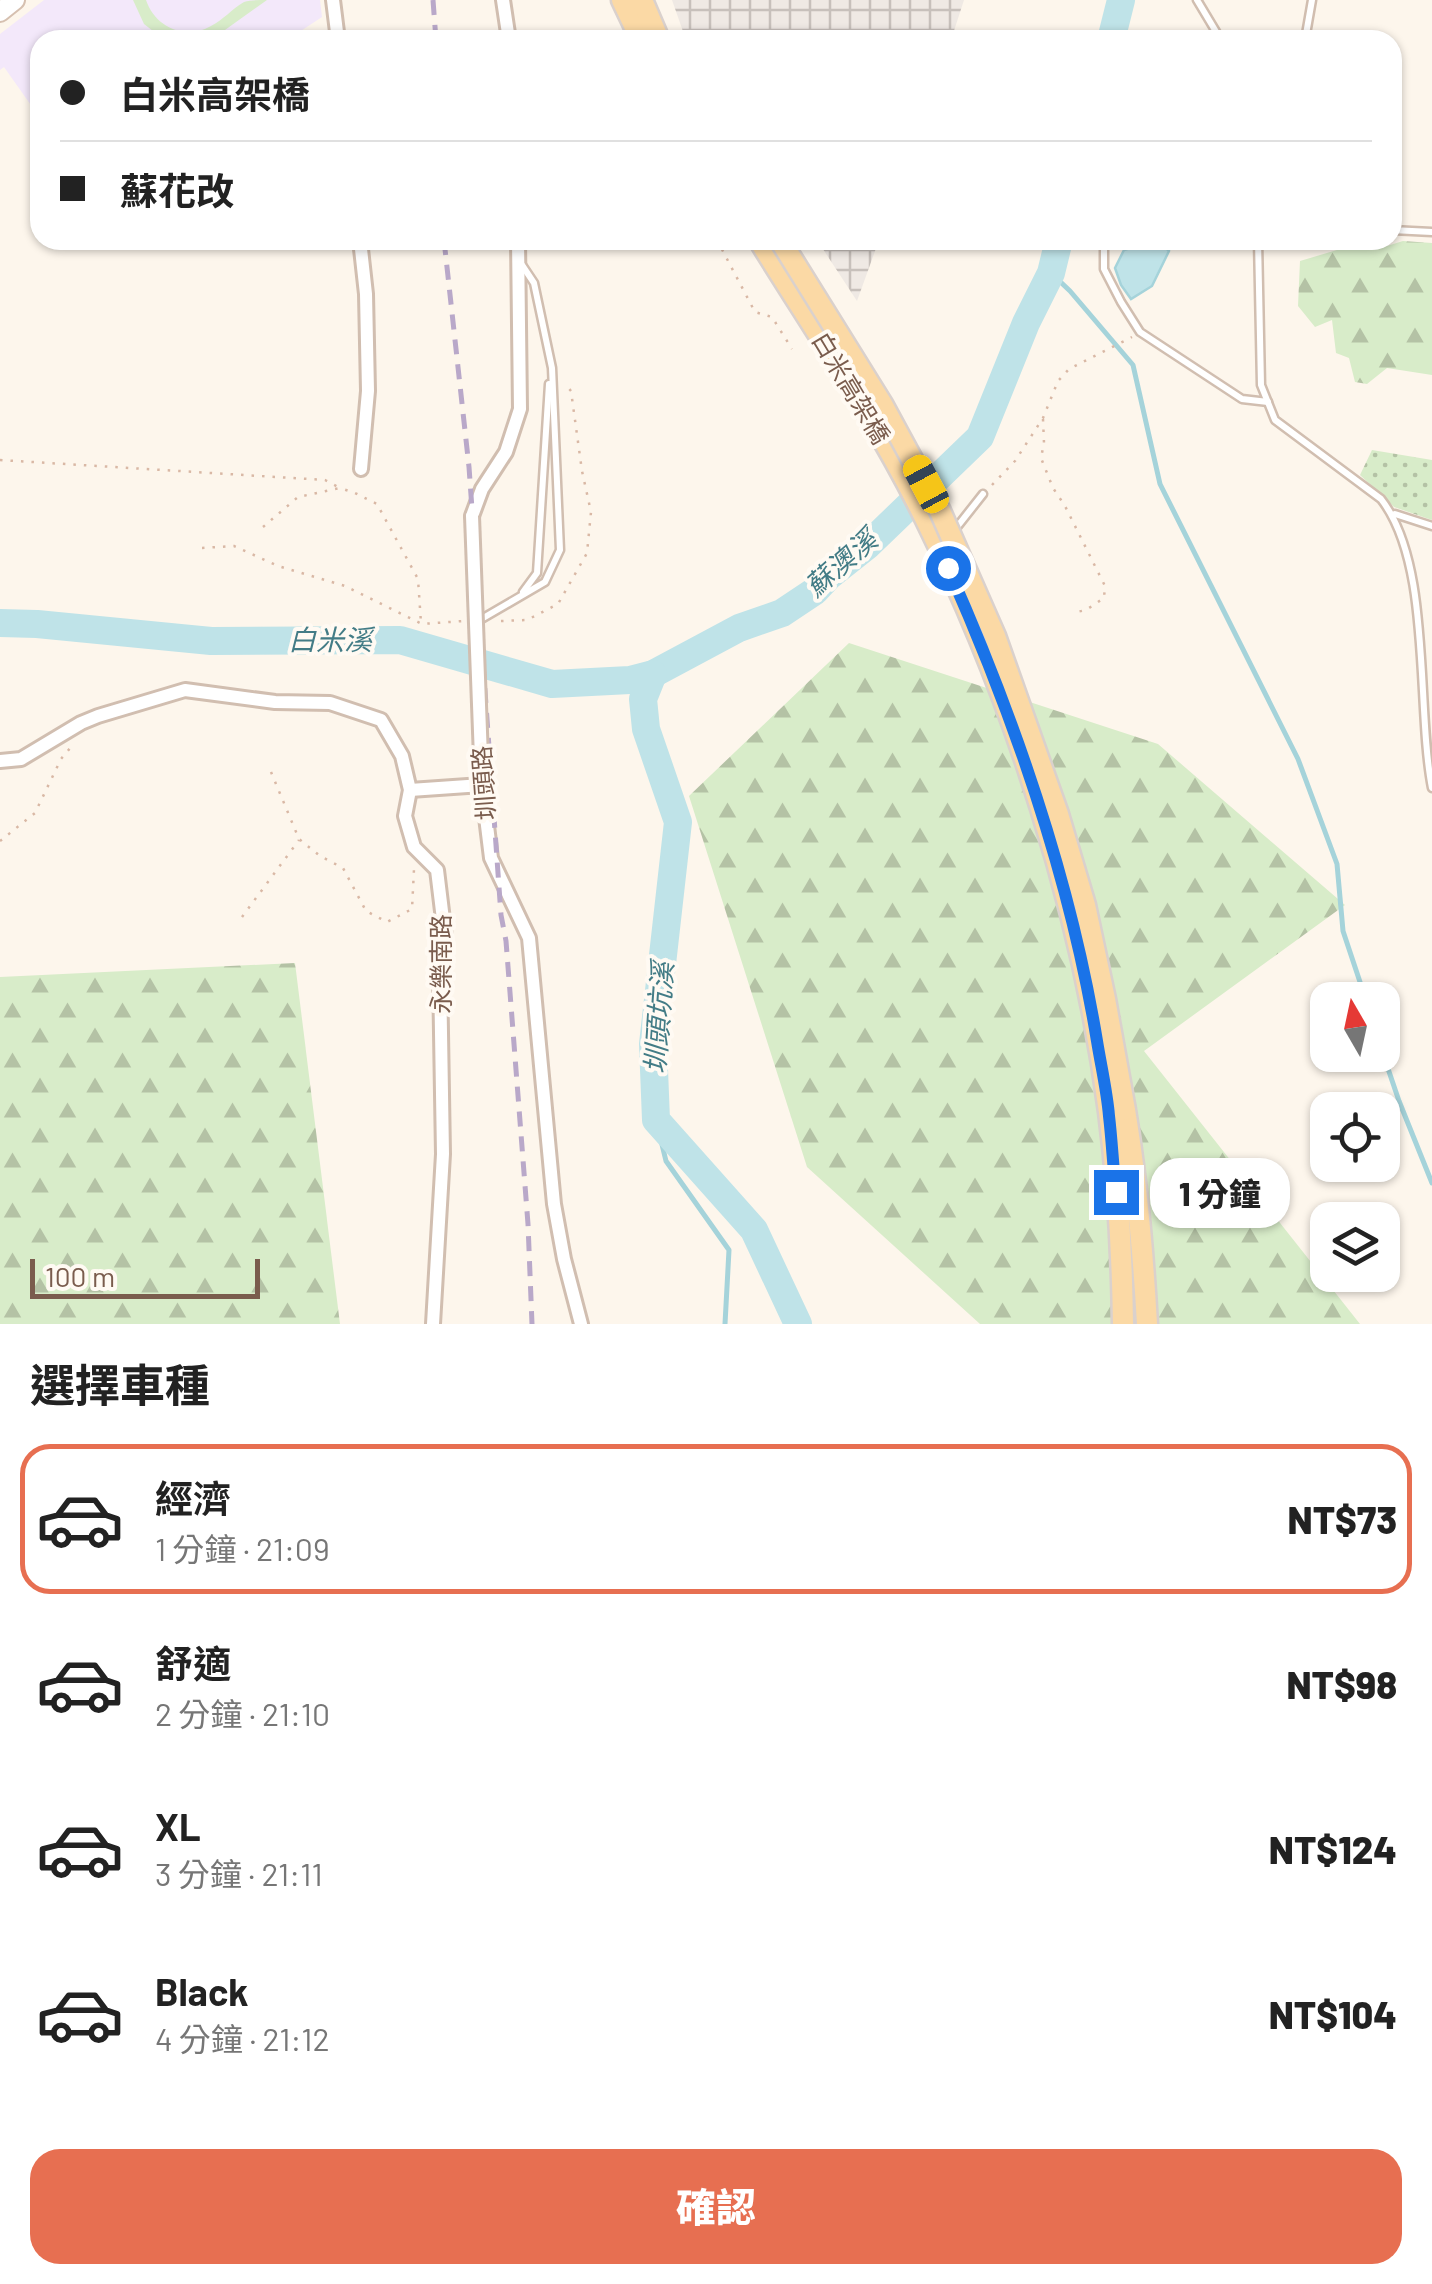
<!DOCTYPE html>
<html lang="zh-TW">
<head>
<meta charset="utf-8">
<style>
  :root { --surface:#fff; --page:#f2f2f2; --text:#222; --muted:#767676; --line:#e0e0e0; --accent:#e76f51 }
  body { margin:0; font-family:Barlow,"Noto Sans TC",sans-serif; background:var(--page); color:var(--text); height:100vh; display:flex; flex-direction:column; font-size:38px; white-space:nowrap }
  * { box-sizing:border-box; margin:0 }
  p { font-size:32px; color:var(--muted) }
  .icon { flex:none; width:55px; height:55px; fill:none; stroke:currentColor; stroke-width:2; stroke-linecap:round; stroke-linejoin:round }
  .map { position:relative; height:1324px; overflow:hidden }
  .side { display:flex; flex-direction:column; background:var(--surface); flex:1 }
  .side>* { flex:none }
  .guide { position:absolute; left:30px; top:30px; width:1372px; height:220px; border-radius:30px; box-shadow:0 2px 8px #0004; display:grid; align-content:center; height:220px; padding:0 30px; background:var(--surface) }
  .needle { width:65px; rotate:351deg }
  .controls { position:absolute; left:1310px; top:982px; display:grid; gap:20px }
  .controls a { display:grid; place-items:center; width:90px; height:90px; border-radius:20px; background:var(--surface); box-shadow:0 2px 8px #0004; font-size:50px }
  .scale { position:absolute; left:30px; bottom:25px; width:230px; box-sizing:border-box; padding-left:10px; border:5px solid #7a5c4d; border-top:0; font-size:28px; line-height:35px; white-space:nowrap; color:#7a5c4d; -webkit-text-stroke:8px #fffaf3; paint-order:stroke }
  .end { position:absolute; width:45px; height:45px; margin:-22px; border:12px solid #1a73e8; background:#fff; box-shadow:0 0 0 5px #fff }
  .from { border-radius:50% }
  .bubble { position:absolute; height:70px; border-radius:30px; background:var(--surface); box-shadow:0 2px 8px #0004; font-size:32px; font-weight:800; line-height:70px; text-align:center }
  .car { position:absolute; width:30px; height:60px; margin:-30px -15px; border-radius:12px; box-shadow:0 0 8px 2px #0007; background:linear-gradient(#f5c518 24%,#345 0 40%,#f5c518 0 76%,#345 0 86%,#f5c518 0) }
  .guide b { display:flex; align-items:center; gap:35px; height:95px; font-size:38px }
  .guide b+b { border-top:2px solid var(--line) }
  .guide i { width:25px; height:25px; background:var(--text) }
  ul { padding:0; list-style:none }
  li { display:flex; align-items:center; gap:30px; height:150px; margin:0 20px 15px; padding:0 10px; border:5px solid transparent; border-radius:30px }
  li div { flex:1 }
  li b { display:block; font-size:38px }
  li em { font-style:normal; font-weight:800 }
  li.active { border-color:var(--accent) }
  li>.icon { width:90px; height:90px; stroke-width:1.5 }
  h2 { padding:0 30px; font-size:45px; line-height:120px }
  .primary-button { display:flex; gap:20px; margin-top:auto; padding:20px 30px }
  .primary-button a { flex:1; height:115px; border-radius:30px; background:var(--accent); color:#fff; font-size:40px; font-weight:800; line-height:115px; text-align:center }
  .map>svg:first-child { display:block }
  .industrial { fill:url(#industrial-grid) }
  .education { fill:#f3e8fa }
  .green { fill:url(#green-dots) }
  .forest { fill:url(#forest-firs) }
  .pitch { fill:#d8ecc9 }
  .water { fill:#bfe3e8; stroke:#a5d3da; stroke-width:2.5 }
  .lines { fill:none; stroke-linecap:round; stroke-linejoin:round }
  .stream { stroke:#a5d3da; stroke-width:5 }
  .river { stroke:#bfe3e8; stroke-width:28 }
  .lane-casing { stroke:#d1beb0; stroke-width:11 }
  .street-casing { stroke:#d1beb0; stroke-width:18 }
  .secondary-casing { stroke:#d6c0b0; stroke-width:22 }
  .primary-casing { stroke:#dad1cd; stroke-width:25 }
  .path { stroke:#d9b8a5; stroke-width:2.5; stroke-dasharray:2.5 8; stroke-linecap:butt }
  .lane { stroke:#fff; stroke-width:6 }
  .street { stroke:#fff; stroke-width:12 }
  .secondary { stroke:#fff; stroke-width:18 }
  .primary { stroke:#fbd9a5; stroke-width:20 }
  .rail { stroke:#b9a8c9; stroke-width:5; stroke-dasharray:15 10; stroke-linecap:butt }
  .street-bridge-casing { stroke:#d1beb0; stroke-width:18; stroke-linecap:butt }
  .primary-bridge-casing { stroke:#dad1cd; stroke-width:25; stroke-linecap:butt }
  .street-bridge { stroke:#fff; stroke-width:12 }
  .primary-bridge { stroke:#fbd9a5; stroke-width:20 }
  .route { stroke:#1a73e8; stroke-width:12 }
  .labels { text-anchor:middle; stroke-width:8; stroke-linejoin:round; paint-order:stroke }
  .street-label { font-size:25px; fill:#7a5c4d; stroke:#fffaf3 }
  .water-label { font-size:28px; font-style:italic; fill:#437c86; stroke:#fffaf3 }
</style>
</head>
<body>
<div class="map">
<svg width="1432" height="1324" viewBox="0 0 1432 1324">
  <defs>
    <pattern id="industrial-grid" width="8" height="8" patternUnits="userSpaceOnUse" patternTransform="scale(2.5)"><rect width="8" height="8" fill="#efe9e4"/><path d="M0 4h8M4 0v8" fill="none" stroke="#c7c0bb"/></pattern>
    <pattern id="green-dots" width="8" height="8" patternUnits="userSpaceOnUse" patternTransform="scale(2.5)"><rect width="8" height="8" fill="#d8ecc9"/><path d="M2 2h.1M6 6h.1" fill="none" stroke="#b4c2a5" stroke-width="1.8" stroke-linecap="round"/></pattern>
    <pattern id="forest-firs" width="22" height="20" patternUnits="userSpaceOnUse" patternTransform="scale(2.5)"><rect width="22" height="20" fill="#d8ecc9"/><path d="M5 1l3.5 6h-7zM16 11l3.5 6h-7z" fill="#b4c2a5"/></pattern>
  </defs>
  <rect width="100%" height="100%" fill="#fdf6ec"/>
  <!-- industrial -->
  <g class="industrial">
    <polygon points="672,0 964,0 951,40 686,40"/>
    <polygon points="817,240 879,240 857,301"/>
  </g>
  <!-- education -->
  <polygon class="education" points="44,0 320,0 322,17 287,40 40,40 40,118 4,67 0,70 0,34"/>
  <!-- green -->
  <polygon class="green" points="1372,450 1432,460 1432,520 1394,507 1360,475"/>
  <!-- forest -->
  <g class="forest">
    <polygon points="1403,241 1432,243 1432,375 1387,368 1367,384 1355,382 1349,358 1336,353 1332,320 1315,327 1298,306 1300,261 1357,244 1374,250"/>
    <polygon points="849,643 1158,744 1345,905 1144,1051 1360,1324 980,1324 807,1167 689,796"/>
    <polygon points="295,963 340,1324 0,1324 0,977"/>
  </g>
  <!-- pitch -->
  <path class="pitch" d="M 133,0 L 146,0 C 155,27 185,41 211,26 C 223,20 232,9 244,2 C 251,0 259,0 267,0 L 211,40 L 162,38 L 144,24 Z"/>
  <!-- water -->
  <polygon class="water" points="1161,243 1169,251 1152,286 1131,299 1121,285 1115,268 1124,250 1141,245"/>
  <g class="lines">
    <!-- stream -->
    <g class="stream">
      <polyline points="1051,273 1070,291 1133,365 1160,484 1298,759 1337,864 1343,931 1366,1000"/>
      <polyline points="1382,1051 1399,1101 1432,1183"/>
      <polyline points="656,1120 666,1161 729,1250 725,1324"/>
    </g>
    <!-- river -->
    <g class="river">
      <polyline points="1111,40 1121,0"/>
      <polyline points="0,623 37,624 211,641 400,640 552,684 630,680 653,674 739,628 782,613 815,591 829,576 868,545 980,437 1026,323 1051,273 1059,240"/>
      <polyline points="653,674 643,699 646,729 678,822 653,1044 656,1120 754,1230 798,1324"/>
    </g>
    <defs>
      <g id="lane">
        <polyline points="1197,0 1221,40"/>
        <polyline points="1305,40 1312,0"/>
        <polyline points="1392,230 1432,232"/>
        <polyline points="1104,240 1104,269 1121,302 1140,332 1242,399 1268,402"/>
        <path d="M 1258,240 L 1261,385 L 1275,420 L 1381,499 C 1432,564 1416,706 1432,788"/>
        <polyline points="1395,514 1432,526"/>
        <polyline points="953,532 983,494"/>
        <polyline points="523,592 537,573 549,384"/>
        <polyline points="478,621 545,582 560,550 552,368 534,283 520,262"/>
      </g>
      <g id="street">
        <polyline points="333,0 338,40"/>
        <polyline points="503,0 509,40"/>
        <polyline points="360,240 366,294 368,391 361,469"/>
        <polyline points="472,516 482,489 506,452 520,409 518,240"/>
        <polyline points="0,761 21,759 81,723 98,716 185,690 275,702 330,703 381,720 402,756 410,790 405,816 414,847 437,870 445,936 440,972 443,1154 433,1324"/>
        <polyline points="410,790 482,785 491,858 529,938 554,1204 564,1259 581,1324"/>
      </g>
      <polyline id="secondary" points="0,12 15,0"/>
      <g id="primary">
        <polyline points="622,0 641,40"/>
        <polyline points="642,0 659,40"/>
        <path d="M 759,240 C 816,332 878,422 926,520 C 1015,701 1083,912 1109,1112 C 1118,1182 1122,1254 1123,1324"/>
        <path d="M 1125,1110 C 1137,1182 1143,1252 1147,1324"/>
      </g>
    </defs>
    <!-- lane casing -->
    <use href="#lane" class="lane-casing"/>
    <!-- street casing -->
    <use href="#street" class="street-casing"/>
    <!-- secondary casing -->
    <use href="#secondary" class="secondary-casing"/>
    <!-- primary casing -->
    <use href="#primary" class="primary-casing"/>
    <!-- path -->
    <g class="path">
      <polyline points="717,240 755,312 772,317 792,349"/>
      <polyline points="1043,419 1044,443 1041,458 1053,488 1065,506 1105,586 1104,598 1086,610 1072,613"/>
      <polyline points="0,460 325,480 340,488"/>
      <polyline points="992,485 1015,461 1043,418 1058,381 1069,369 1132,337"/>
      <polyline points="263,527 298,497 340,488 355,493 377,504 418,579 421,623"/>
      <polyline points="202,548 234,546 278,566 345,586 422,624 463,621"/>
      <polyline points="501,621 527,620 558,604 587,553 591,512 582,471 571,391 566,385"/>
      <polyline points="271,772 299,839 320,856 343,868 366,911 387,922 412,909 414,869"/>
      <polyline points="0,841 35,813 61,759 71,747"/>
      <polyline points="242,917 299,840"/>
    </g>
    <!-- lane -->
    <use href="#lane" class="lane"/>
    <!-- street -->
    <use href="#street" class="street"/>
    <!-- secondary -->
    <use href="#secondary" class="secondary"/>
    <!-- primary -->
    <use href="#primary" class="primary"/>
    <!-- rail -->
    <g class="rail">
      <polyline points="433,0 436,40"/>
      <polyline points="444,240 469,467 501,915 506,941 528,1224 532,1324"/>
    </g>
    <defs>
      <polyline id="street-bridge" points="472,516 482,785"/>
      <polyline id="primary-bridge" points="780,240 882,404 940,511 995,636 1058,814 1085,905 1105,999 1125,1110"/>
    </defs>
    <!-- street-bridge casing -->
    <use href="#street-bridge" class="street-bridge-casing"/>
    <!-- primary-bridge casing -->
    <use href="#primary-bridge" class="primary-bridge-casing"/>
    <!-- street-bridge -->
    <use href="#street-bridge" class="street-bridge"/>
    <!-- primary-bridge -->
    <use href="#primary-bridge" class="primary-bridge"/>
  </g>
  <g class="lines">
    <!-- route -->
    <path class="route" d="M 948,568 C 1015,719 1070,877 1097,1041 C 1101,1066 1107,1091 1109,1116 C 1112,1141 1113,1167 1116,1192"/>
  </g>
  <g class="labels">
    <!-- street labels -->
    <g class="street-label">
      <text transform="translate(851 388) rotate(59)" y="9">白米高架橋</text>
      <text transform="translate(484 783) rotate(-94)" y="9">圳頭路</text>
      <text transform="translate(441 964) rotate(-90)" y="9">永樂南路</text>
    </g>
    <!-- water labels -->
    <g class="water-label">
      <text transform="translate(841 563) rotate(-41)" y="10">蘇澳溪</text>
      <text x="330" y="650">白米溪</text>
      <text transform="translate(659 1018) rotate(-86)" y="10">圳頭坑溪</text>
    </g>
  </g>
</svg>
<div class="controls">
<a><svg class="needle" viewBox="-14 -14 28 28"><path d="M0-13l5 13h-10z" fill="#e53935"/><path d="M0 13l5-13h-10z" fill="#767676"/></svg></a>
<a><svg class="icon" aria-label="locate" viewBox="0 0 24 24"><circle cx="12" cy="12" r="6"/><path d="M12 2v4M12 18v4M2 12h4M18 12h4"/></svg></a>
<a><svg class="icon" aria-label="layers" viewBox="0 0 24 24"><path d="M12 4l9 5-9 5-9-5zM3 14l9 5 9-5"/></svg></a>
</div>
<div class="scale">100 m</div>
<i class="end from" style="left:948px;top:568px"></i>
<i class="end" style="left:1116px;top:1192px"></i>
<div class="bubble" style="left:1150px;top:1158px;width:140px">1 分鐘</div>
<i class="car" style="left:926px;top:484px;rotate:332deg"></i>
<div class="guide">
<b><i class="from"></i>白米高架橋</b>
<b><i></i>蘇花改</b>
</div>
</div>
<section class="side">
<h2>選擇車種</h2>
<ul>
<li class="active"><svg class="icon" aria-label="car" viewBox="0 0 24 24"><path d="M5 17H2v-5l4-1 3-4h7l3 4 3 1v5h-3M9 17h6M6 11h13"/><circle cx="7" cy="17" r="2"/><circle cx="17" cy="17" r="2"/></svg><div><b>經濟</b><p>1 分鐘 · 21:09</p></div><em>NT$73</em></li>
<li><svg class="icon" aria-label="car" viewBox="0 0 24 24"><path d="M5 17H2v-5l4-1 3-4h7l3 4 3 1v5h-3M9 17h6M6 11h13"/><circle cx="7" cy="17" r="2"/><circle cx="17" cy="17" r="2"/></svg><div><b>舒適</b><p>2 分鐘 · 21:10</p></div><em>NT$98</em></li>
<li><svg class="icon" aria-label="car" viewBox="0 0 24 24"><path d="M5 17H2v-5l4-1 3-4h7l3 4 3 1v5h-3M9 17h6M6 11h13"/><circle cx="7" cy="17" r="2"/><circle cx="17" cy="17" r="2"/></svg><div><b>XL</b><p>3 分鐘 · 21:11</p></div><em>NT$124</em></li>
<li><svg class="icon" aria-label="car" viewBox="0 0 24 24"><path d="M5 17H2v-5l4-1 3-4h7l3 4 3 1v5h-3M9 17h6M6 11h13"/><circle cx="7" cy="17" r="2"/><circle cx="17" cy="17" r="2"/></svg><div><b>Black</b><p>4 分鐘 · 21:12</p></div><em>NT$104</em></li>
</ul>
<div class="primary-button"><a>確認</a></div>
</section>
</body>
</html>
